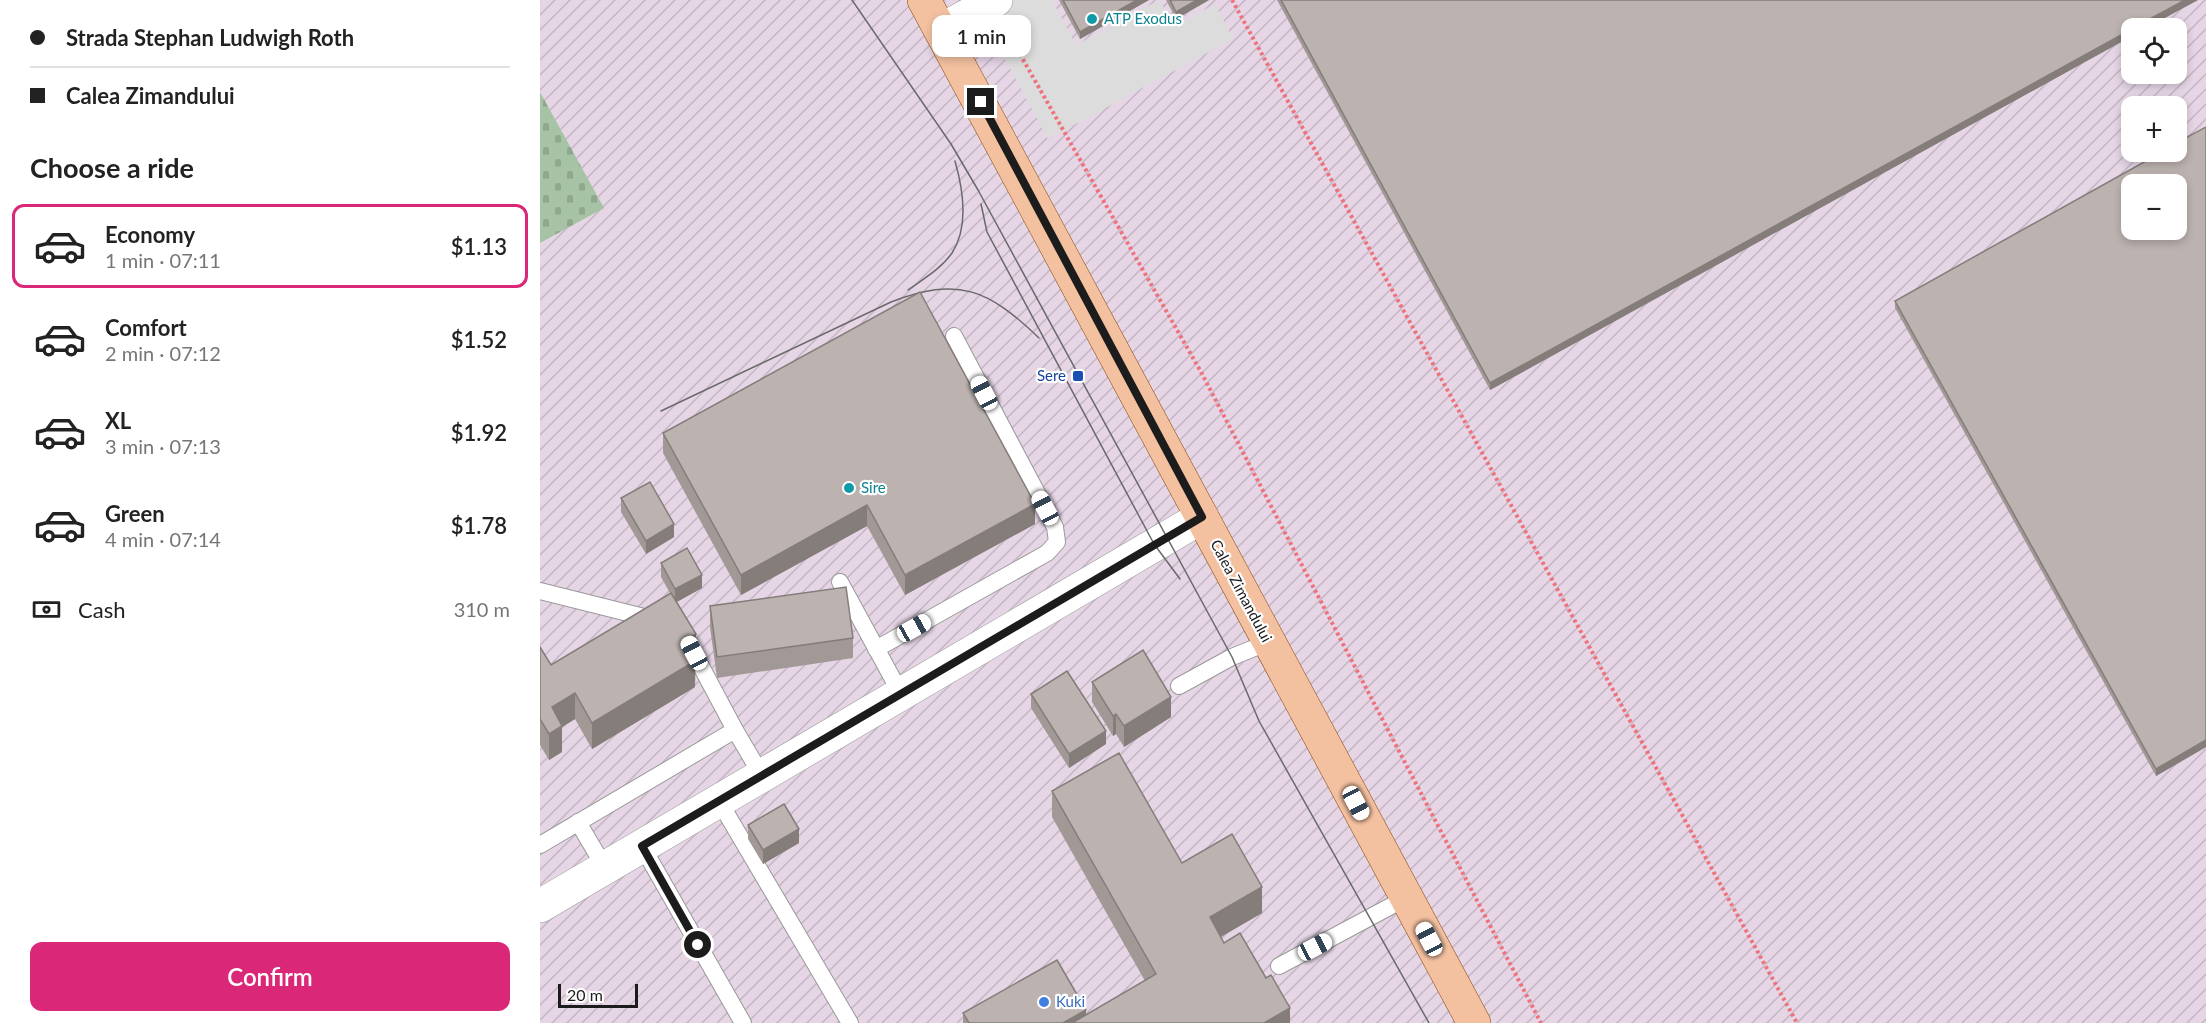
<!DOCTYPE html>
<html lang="en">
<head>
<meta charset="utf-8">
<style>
  :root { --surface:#fff; --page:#f2f2f2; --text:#222; --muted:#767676; --line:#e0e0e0; --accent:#db2777 }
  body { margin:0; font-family:Lato,sans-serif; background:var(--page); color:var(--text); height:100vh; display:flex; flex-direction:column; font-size:22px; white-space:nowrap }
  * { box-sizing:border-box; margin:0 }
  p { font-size:20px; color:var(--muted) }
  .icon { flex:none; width:33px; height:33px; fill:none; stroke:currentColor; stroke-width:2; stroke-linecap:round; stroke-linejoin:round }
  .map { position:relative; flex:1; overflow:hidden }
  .details { display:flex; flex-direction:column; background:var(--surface); width:540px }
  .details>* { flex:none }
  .hud { display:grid; align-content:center; height:132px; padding:0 30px; background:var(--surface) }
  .buttons { position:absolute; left:1581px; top:18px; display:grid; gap:12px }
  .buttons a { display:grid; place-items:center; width:66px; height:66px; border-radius:12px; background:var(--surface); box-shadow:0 3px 9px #0003; font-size:30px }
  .scale { position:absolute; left:18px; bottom:15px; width:80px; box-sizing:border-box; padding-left:6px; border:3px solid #1c1c1c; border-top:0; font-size:16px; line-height:21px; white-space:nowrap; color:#1c1c1c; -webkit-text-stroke:4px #fff; paint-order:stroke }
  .end { position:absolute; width:27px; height:27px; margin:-14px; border:8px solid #1c1c1c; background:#fff; box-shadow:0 0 0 3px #fff }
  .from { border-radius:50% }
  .bubble { position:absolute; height:42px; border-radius:12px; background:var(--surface); box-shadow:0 3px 9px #0003; font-size:20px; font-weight:600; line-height:42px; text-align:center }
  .car { position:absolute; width:18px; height:36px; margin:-18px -9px; border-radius:8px; box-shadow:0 0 4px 2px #0007; background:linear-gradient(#fff 24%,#345 0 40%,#fff 0 76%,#345 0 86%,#fff 0) }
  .hud b { display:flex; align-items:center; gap:21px; height:57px; font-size:22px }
  .hud b+b { border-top:2px solid var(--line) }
  .hud i { width:15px; height:15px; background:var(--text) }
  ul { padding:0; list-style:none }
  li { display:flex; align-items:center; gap:18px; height:84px; margin:0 12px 9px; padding:0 18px; border:3px solid transparent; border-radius:12px }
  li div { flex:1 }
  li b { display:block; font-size:22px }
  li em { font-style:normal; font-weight:600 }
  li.active { border-color:var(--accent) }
  li>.icon { width:54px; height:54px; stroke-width:1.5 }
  h2 { padding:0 30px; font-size:27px; line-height:72px }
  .pay { display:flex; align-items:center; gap:15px; height:66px; padding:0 30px; font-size:22px }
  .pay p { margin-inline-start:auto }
  .action { display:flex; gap:12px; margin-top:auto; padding:12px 30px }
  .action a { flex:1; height:69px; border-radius:12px; background:var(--accent); color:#fff; font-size:24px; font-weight:600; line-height:69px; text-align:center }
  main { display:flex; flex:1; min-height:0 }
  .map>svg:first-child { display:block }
  .industrial { fill:url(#industrial-furrows); fill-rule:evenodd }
  .cemetery { fill:url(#cemetery-stones) }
  .parking { fill:#dcdcdc }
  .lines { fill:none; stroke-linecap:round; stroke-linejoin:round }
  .lane-casing { stroke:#999; stroke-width:18 }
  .street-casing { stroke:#999; stroke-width:34 }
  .primary-casing { stroke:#87480c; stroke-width:34 }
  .path { stroke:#ed727c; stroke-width:4; stroke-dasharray:3 3; stroke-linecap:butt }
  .lane { stroke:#fff; stroke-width:16 }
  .street { stroke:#fff; stroke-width:33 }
  .primary { stroke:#f3c0a0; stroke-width:33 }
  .tram { stroke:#6a6a6a; stroke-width:1.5 }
  .wall { fill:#a29996 }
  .shaded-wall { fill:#847d7a }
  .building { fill:#bcb2af; stroke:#847d7a; stroke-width:1.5; fill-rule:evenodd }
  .route { stroke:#1c1c1c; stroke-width:8 }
  .culture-dot { fill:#0f9aa8; stroke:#fff; stroke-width:2 }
  .transit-dot { fill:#1a4fb4; stroke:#fff; stroke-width:2 }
  .shop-dot { fill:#3f7fe0; stroke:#fff; stroke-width:2 }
  .labels { text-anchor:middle; stroke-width:4.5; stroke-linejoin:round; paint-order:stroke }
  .culture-label { font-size:15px; fill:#0d838f; stroke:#fff; text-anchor:start }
  .transit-label { font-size:15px; fill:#164399; stroke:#fff; text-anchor:end }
  .street-label { font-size:15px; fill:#1c1c1c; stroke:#fff }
  .shop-label { font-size:15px; fill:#366cbe; stroke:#fff; text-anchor:start }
</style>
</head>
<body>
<main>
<section class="details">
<div class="hud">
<b><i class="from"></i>Strada Stephan Ludwigh Roth</b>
<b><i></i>Calea Zimandului</b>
</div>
<h2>Choose a ride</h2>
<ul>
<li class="active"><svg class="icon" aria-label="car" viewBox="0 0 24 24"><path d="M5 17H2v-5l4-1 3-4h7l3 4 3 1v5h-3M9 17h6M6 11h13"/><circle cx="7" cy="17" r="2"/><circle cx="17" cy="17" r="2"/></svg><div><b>Economy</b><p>1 min · 07:11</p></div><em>$1.13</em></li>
<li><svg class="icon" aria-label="car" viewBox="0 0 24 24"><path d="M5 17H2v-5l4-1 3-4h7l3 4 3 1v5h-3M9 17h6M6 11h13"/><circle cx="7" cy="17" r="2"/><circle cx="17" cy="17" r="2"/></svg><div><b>Comfort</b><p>2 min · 07:12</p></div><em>$1.52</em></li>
<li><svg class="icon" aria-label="car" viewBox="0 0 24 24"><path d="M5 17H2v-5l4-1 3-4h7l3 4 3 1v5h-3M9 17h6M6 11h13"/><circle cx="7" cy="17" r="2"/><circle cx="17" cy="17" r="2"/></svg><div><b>XL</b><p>3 min · 07:13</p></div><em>$1.92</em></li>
<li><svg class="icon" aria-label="car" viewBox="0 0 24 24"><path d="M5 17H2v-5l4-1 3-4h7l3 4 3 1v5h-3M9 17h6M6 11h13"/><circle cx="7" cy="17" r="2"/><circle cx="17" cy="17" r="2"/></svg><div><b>Green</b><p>4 min · 07:14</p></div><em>$1.78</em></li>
</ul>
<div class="pay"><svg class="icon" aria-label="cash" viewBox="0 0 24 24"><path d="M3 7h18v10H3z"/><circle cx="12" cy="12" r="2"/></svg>Cash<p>310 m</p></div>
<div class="action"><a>Confirm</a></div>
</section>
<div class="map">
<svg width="1666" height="1023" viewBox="0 0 1666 1023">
  <defs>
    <pattern id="industrial-furrows" width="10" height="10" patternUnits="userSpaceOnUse" patternTransform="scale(1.5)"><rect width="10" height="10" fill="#e5d5e5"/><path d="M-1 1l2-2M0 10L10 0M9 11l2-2" fill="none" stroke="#c4b6c4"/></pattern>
    <pattern id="cemetery-stones" width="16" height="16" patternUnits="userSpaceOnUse" patternTransform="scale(1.5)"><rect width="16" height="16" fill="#a6c3a5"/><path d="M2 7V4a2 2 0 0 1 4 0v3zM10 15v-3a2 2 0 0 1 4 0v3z" fill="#8ea78d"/></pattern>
  </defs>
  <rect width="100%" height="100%" fill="#ece7e2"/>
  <!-- industrial -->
  <path class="industrial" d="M 0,0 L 1666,0 L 1666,1023 L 0,1023 ZM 1592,28 L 1636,28 L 1636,74 L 1592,74 ZM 1592,106 L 1636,106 L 1636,152 L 1592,152 ZM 1592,184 L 1636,184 L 1636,230 L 1592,230 Z"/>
  <!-- cemetery -->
  <polygon class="cemetery" points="0,92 64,208 0,243"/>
  <!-- parking -->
  <polygon class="parking" points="476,0 512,0 536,45 619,0 635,26 675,4 693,39 508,139 443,18"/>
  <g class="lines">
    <defs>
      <g id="lane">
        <polyline points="300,582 361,694"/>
        <polyline points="0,591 116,620"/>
        <polyline points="146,638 195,730"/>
        <polyline points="336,649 507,553 517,542 515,527 414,336"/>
        <polyline points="639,686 692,657 729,642"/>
        <polyline points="179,801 310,1023"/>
        <polyline points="38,822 65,868"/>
        <polyline points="0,845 195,730 222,776"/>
        <polyline points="102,846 203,1023"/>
        <polyline points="739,966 866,898"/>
      </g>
      <g id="street">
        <polyline points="401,30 456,0"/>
        <polyline points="0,906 662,517"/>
      </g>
      <polyline id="primary" points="384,0 934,1023"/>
    </defs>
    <!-- lane casing -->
    <use href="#lane" class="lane-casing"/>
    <!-- street casing -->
    <use href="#street" class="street-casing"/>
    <!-- primary casing -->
    <use href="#primary" class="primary-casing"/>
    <!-- path -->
    <g class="path">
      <polyline points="692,0 1257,1023"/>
      <polyline points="465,28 661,372 1001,1023"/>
    </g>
    <!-- lane -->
    <use href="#lane" class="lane"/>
    <!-- street -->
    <use href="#street" class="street"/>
    <!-- primary -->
    <use href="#primary" class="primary"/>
    <!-- tram -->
    <g class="tram">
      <polyline points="312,0 411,144 438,190 692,657 719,721 889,1023"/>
      <polyline points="441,204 447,232 614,544 640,579"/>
      <path d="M 368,290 C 383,279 401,269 412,253 C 429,227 423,189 415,161"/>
      <path d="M 121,411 L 351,302 C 418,276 448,289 499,338"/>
    </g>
  </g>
  <!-- wall -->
  <g class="wall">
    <polygon points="519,0 609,0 540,39"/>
    <polygon points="626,0 669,0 636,19"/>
    <polygon points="737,0 1658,0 1606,28 1592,28 1592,36 950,390"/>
    <polygon points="1666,127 1666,747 1616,776 1355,308 1355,301"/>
    <polygon points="123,433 495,524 365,595 327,526 201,595 123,453"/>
    <polygon points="81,498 134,537 106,554 81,512"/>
    <polygon points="121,563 162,588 136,602 156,661 155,661 155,687 52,749 35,719 22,727 22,752 9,760 0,745 0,647 11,665 130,593 121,577"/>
    <polygon points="170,606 313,638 313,658 177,678 170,627"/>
    <polygon points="552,682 631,717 584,747 576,734 573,736 552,702"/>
    <polygon points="491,694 566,744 529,768 491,708"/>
    <polygon points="512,791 642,863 722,913 681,937 684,943 750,1023 423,1023 423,1013 546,1015 605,981 512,817"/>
    <polygon points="208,825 259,843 223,864 208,839"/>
  </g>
  <!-- shaded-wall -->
  <g class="shaded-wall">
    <polygon points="597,0 609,0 540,39 540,32"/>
    <polygon points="657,0 669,0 636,19 636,12"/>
    <polygon points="1645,0 1658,0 1606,28 1593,28"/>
    <polygon points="1592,29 1592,36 950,390 950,383"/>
    <polygon points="495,504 495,524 365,595 365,575"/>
    <polygon points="327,505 327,526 201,595 201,575"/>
    <polygon points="134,524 134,537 106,554 106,541"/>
    <polygon points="162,575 162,588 135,603 135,589"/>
    <polygon points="156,634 155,687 52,749 52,723 144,642"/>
    <polygon points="35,693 35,719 22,727 22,752 9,760 9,734 12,707"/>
    <polygon points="631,697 631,717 584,747 584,726"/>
    <polygon points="576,714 576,734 573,736 573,716"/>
    <polygon points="566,731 566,744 529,768 529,754"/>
    <polygon points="1666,740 1666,747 1616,776 1616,769"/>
    <polygon points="259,829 259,843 223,864 223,850"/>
    <polygon points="722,887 722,913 670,943 670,917"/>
    <polygon points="750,1008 750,1023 724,1023"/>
    <polygon points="546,1010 546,1023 523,1023"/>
  </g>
  <!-- building -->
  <g class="building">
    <polygon points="523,0 597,0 540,32"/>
    <polygon points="630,0 657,0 636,12"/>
    <polygon points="741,0 1645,0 1593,28 1592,28 1592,29 950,383"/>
    <path d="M 1666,127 L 1666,740 L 1616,769 L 1355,301 L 1622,152 L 1636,152 L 1636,143 ZM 1592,184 L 1636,184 L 1636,230 L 1592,230 Z"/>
    <polygon points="380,292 495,504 365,575 327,505 201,575 123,433"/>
    <polygon points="110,482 134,524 106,541 81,498"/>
    <polygon points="147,548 162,575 135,589 121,563"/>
    <polygon points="306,587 313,638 177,657 170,606"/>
    <polygon points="131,593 156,634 144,642 155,661 52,723 35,693 12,707 22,726 9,734 0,719 0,647 11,665"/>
    <polygon points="603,650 631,697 584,726 576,714 573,716 552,682"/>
    <polygon points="527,671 566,731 529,754 491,694"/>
    <polygon points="579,753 642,863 692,834 722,887 670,917 684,943 700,933 726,978 731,975 750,1008 724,1023 532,1023 616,974 512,791"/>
    <polygon points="244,804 259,829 223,850 208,825"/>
    <polygon points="517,960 546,1010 523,1023 429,1023 423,1013"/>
  </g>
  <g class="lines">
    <!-- route -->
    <polyline class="route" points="158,945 102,846 662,517 441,102"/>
  </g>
  <!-- markers -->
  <g class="culture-dot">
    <circle cx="552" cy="19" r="6"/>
    <circle cx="309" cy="488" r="6"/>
  </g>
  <rect class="transit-dot" x="532" y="370" width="12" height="12" rx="3"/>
  <circle class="shop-dot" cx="504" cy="1002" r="6"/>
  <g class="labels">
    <!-- culture labels -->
    <g class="culture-label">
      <text x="564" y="24">ATP Exodus</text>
      <text x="321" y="493">Sire</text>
    </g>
    <!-- transit labels -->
    <g class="transit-label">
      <text x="526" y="381">Sere</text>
    </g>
    <!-- street labels -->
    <g class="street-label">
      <text transform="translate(701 591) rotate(62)" y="5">Calea Zimandului</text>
    </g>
    <!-- shop labels -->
    <g class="shop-label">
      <text x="516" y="1007">Kuki</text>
    </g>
  </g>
</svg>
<div class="buttons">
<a><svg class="icon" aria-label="locate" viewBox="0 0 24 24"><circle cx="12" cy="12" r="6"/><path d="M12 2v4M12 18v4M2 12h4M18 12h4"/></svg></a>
<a>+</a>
<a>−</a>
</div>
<div class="scale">20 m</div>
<i class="end from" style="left:158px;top:945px"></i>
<i class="end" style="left:441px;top:102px"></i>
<div class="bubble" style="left:392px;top:15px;width:99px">1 min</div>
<i class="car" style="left:444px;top:393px;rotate:332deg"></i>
<i class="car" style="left:505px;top:508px;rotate:332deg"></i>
<i class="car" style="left:374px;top:628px;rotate:61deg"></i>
<i class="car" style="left:154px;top:653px;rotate:332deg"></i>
<i class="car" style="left:816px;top:803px;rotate:152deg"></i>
<i class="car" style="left:889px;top:939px;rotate:332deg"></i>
<i class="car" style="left:775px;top:947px;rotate:62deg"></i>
</div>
</main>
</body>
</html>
